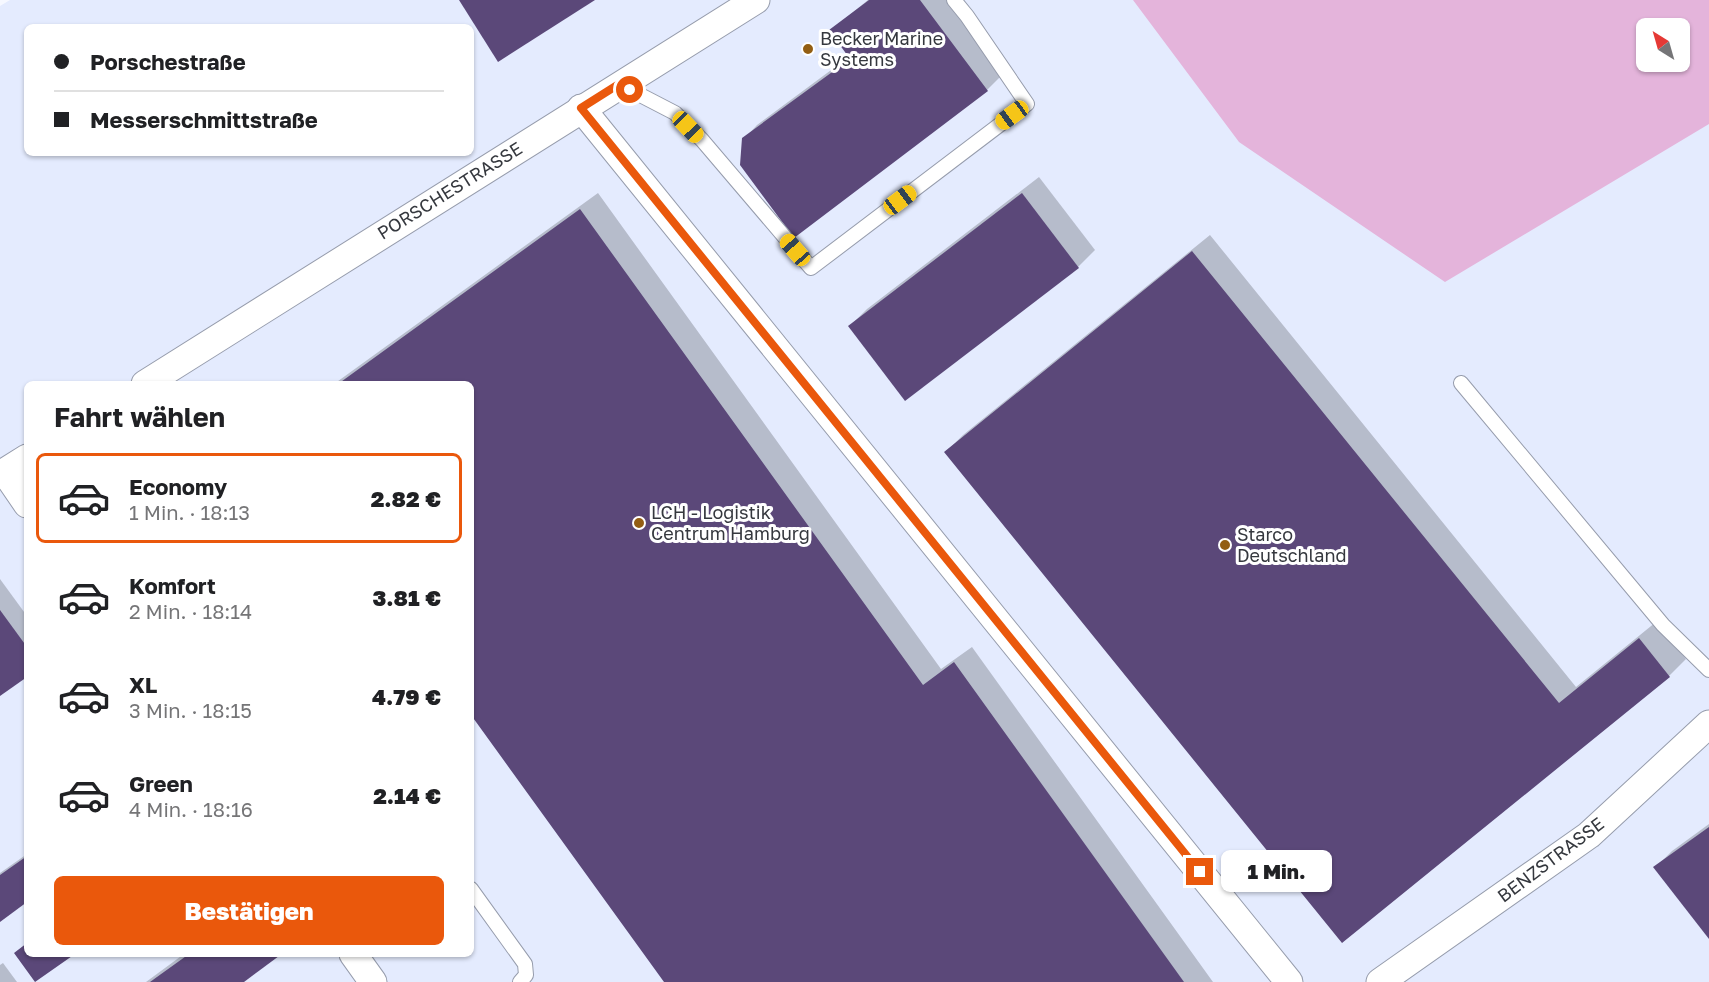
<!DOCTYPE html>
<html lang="de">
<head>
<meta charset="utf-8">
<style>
  :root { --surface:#fff; --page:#f6f6f6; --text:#202124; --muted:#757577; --line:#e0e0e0; --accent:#ea580c }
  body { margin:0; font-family:"Golos Text",sans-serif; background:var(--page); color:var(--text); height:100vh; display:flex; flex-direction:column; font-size:22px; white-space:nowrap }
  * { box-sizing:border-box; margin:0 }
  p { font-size:20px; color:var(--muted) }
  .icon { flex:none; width:33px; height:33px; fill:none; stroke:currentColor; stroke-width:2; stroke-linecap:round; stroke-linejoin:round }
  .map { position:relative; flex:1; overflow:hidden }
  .panel { position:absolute; left:24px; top:381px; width:450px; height:576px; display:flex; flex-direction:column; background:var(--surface); border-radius:9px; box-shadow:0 2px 4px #0004 }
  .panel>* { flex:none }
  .top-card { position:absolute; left:24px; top:24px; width:450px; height:132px; border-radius:9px; box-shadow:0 2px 4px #0004; display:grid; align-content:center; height:132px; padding:0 30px; background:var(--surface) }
  .needle { width:39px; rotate:323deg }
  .fabs { position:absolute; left:1636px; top:18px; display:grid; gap:12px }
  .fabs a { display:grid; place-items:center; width:54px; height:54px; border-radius:9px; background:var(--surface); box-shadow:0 2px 4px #0004; font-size:30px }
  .end { position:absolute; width:27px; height:27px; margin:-14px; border:8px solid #ea580c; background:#fff; box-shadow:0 0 0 3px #fff }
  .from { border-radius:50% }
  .bubble { position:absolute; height:42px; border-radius:9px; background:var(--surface); box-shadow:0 2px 4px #0004; font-size:20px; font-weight:800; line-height:42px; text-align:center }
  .car { position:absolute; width:18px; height:36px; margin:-18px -9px; border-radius:8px; box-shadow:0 0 4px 2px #0007; background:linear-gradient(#f5c518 24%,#345 0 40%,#f5c518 0 76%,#345 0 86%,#f5c518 0) }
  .top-card b { display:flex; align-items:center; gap:21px; height:57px; font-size:22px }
  .top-card b+b { border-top:2px solid var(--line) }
  .top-card i { width:15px; height:15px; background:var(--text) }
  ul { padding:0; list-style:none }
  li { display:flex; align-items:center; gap:18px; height:90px; margin:0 12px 9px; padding:0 18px; border:3px solid transparent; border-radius:9px }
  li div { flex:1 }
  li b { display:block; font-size:22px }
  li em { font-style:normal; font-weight:800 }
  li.active { border-color:var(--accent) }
  li>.icon { width:54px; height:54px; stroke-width:1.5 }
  h2 { padding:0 30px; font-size:27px; line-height:72px }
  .primary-button { display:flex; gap:12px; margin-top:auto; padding:12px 30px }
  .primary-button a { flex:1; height:69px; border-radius:9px; background:var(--accent); color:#fff; font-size:24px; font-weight:800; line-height:69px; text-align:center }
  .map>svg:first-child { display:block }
  .built { fill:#e4ebfe; fill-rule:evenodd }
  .green { fill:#e4b4db; fill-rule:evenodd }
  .shadow { fill:#0003 }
  .building { fill:#5b4879 }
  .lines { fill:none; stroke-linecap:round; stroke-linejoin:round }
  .service-casing { stroke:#969cac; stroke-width:16 }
  .minor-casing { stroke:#969cac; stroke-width:29 }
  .service { stroke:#fff; stroke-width:14 }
  .minor { stroke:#fff; stroke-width:27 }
  .route { stroke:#ea580c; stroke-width:8 }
  .poi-dot { fill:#935e13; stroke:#fff; stroke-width:2 }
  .labels { text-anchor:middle; stroke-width:6; stroke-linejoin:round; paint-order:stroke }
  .poi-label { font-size:18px; fill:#35383e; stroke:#fff; text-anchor:start }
  .street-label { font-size:18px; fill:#35383e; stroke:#fff }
</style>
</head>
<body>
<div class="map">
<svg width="1709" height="982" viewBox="0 0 1709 982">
  <rect width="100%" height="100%" fill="#f6f8ff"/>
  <!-- built -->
  <path class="built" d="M 10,0 L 1709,0 L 1709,982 L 0,982 L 0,6 ZM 27,27 L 471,27 L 471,153 L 27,153 ZM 1647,28 L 1680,28 L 1680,62 L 1647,62 ZM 27,384 L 471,384 L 471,954 L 27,954 Z"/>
  <!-- green -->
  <path class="green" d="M 1133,0 L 1709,0 L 1709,124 L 1445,282 L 1239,142 ZM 1647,28 L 1680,28 L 1680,62 L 1647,62 Z"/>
  <!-- shadow -->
  <g class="shadow">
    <polygon points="868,0 950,0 1004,73 987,90 828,211 744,139 757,125 850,56 831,30"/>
    <polygon points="1039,177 1095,250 1078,267 850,326 867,309"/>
    <polygon points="598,193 941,669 972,647 1213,982 666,982 471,712 471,384 334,384"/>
    <polygon points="1210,235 1576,687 1656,622 1686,659 1669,676 1342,941 946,452 963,435"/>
    <polygon points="0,579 27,616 27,675 0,694"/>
    <polygon points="1709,824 1709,937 1655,868 1672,851"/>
    <polygon points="27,854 27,900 0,920 0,873"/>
    <polygon points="184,954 279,954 241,982 146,982"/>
    <polygon points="3,963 17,982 0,982 0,965"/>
  </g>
  <!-- building -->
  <g class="building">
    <polygon points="459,0 595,0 498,62"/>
    <polygon points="869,0 920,0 988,91 794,238 740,165 742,138 850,59 829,30"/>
    <polygon points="1022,193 1079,268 905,401 848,326"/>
    <polygon points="580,209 923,685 954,662 1184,982 664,982 471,715 471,384 338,384"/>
    <polygon points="1192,251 1559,703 1639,638 1670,677 1342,943 944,452"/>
    <polygon points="0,610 27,647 27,677 0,696"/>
    <polygon points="1709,827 1709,939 1653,867"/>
    <polygon points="27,856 27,902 0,922 0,875"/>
    <polygon points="27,943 27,954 75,954 35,982 14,953"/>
    <polygon points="189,954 277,954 279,956 244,982 150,982"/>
  </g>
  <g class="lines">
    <defs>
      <g id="service">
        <polyline points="619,84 675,113 702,140 811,268 1027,104 967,16 954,0"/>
        <polyline points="1461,383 1663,625 1709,670"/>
        <polyline points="471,889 525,964 526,975 520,982"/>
      </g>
      <g id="minor">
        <polyline points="581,108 1289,982"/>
        <polyline points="145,384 756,0"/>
        <polyline points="5,472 27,504"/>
        <polyline points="0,475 27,458"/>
        <polyline points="353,954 373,982"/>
        <polyline points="1380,982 1589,835 1709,724"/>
      </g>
    </defs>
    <!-- service casing -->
    <use href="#service" class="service-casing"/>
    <!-- minor casing -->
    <use href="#minor" class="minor-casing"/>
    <!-- service -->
    <use href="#service" class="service"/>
    <!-- minor -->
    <use href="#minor" class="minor"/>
  </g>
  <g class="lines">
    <!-- route -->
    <polyline class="route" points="630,90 619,84 581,108 1200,872"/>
  </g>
  <!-- markers -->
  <g class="poi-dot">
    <circle cx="808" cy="49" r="6"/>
    <circle cx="639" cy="523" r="6"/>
    <circle cx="1225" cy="545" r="6"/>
  </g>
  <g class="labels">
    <!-- poi labels -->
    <g class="poi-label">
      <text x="820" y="45">Becker Marine<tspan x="820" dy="21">Systems</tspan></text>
      <text x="651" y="519">LCH - Logistik<tspan x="651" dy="21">Centrum Hamburg</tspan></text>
      <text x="1237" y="541">Starco<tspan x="1237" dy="21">Deutschland</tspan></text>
    </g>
    <!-- street labels -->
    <g class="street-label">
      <text transform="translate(450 191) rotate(-32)" y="6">PORSCHESTRASSE</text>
      <text transform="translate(1551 860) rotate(-37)" y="6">BENZSTRASSE</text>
    </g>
  </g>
</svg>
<div class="fabs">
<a><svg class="needle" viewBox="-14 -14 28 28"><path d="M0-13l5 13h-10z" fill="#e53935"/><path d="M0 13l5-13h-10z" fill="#757577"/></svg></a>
</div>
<i class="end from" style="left:630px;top:90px"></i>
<i class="end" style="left:1200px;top:872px"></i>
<div class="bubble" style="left:1221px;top:850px;width:111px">1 Min.</div>
<i class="car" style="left:1012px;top:115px;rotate:234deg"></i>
<i class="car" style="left:688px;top:127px;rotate:136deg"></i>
<i class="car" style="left:900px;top:200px;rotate:53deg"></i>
<i class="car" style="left:795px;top:250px;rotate:319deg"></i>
<div class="top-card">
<b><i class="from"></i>Porschestraße</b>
<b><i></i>Messerschmittstraße</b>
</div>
<section class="panel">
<h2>Fahrt wählen</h2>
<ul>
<li class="active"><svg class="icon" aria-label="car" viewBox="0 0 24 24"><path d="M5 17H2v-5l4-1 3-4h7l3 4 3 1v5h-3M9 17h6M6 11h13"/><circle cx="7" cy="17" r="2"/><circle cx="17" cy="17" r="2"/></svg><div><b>Economy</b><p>1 Min. · 18:13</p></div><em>2.82 €</em></li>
<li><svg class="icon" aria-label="car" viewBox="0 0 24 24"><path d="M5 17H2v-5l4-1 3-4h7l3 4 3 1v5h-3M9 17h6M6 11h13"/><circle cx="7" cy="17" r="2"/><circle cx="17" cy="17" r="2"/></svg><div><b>Komfort</b><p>2 Min. · 18:14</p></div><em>3.81 €</em></li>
<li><svg class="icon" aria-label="car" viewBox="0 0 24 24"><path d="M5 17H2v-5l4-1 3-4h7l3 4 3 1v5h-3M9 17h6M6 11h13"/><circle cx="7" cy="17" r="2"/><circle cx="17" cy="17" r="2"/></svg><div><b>XL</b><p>3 Min. · 18:15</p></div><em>4.79 €</em></li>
<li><svg class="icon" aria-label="car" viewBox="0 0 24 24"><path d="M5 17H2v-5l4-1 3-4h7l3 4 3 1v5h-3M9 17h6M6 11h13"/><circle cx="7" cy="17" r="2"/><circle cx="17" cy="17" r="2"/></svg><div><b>Green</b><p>4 Min. · 18:16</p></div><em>2.14 €</em></li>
</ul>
<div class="primary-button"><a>Bestätigen</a></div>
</section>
</div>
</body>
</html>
